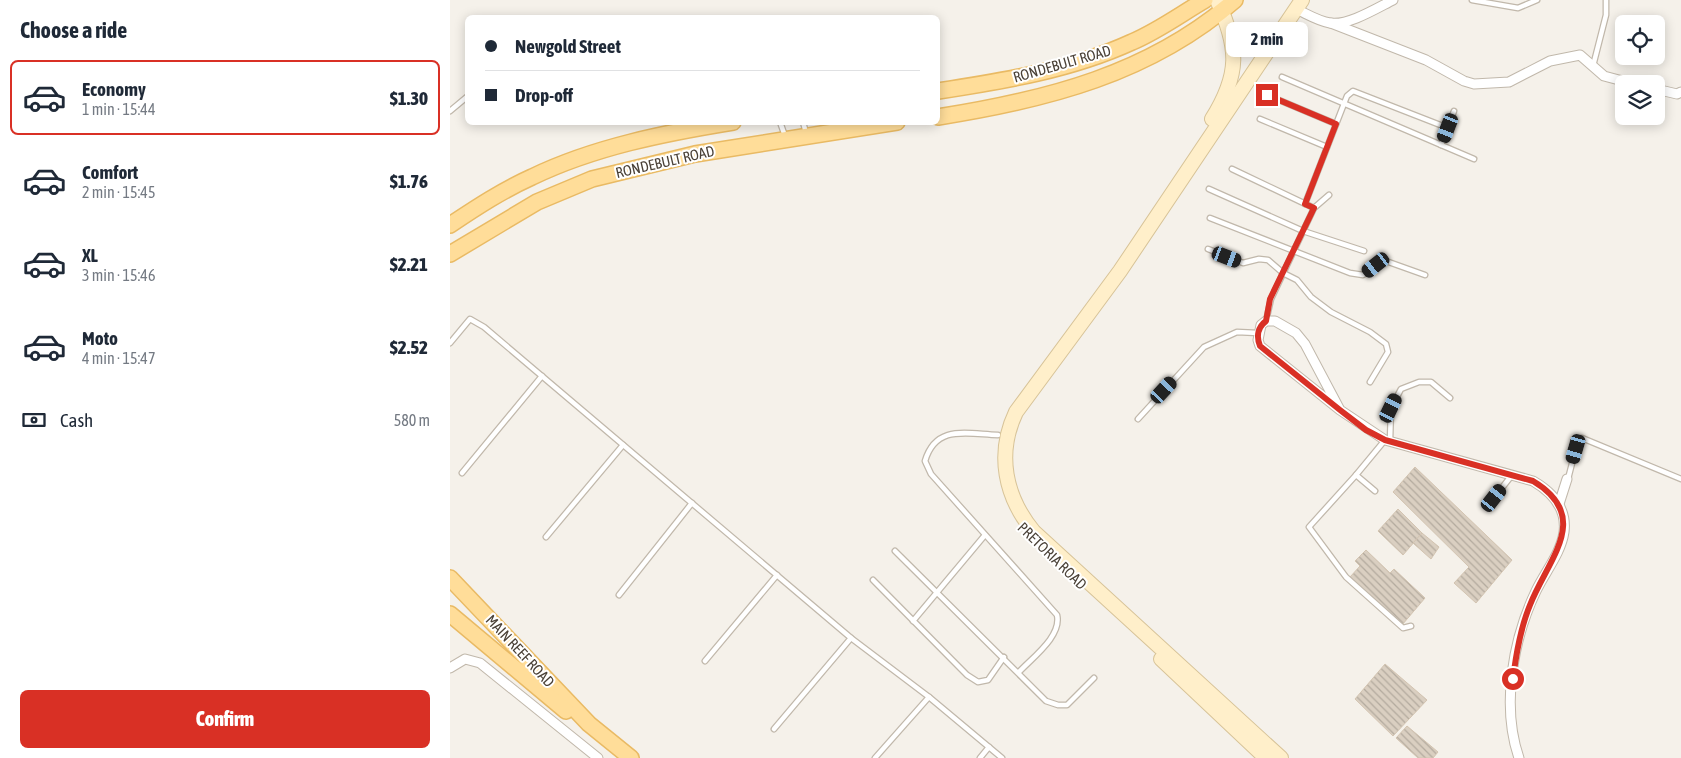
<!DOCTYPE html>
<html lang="en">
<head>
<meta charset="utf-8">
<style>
  :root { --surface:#fff; --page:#f2f2f3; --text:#1f2937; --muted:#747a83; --line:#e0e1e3; --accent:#d93025 }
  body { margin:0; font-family:"Asap Condensed",sans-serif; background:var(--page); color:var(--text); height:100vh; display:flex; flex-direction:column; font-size:19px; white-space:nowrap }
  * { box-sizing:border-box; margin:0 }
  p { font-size:16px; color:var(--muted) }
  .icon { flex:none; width:28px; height:28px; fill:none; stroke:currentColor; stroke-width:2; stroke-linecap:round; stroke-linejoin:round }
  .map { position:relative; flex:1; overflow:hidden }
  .panel { display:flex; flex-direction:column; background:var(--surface); width:450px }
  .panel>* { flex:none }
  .hud { position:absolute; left:15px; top:15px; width:475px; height:110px; border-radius:8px; box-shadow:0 2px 12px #0003; display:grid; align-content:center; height:110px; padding:0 20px; background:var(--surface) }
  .buttons { position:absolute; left:1165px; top:15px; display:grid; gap:10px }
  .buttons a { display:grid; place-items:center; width:50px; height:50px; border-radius:8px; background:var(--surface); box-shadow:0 2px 12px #0003; font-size:25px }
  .end { position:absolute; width:22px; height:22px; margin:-11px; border:6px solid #d93025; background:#fff; box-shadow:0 0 0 2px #fff }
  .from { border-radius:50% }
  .bubble { position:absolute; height:35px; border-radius:8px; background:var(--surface); box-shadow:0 2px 12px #0003; font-size:16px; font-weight:800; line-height:35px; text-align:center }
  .car { position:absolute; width:15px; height:30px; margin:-15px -8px; border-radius:6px; box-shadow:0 0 4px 1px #0007; background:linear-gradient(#222 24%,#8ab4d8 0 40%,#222 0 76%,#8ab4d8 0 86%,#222 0) }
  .hud b { display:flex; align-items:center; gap:18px; height:48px; font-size:19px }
  .hud b+b { border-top:1px solid var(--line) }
  .hud i { width:12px; height:12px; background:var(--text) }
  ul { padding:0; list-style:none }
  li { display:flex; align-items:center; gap:15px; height:75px; margin:0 10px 8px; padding:0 10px; border:2px solid transparent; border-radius:8px }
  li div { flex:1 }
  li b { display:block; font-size:19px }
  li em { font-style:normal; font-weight:800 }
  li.selected { border-color:var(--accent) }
  li>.icon { width:45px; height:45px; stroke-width:1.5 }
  h2 { padding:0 20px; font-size:22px; line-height:60px }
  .pay { display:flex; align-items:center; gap:12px; height:55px; padding:0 20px; font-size:19px }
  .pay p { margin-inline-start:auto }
  .action { display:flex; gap:10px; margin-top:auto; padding:10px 20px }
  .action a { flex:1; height:58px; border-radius:8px; background:var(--accent); color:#fff; font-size:20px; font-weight:800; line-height:58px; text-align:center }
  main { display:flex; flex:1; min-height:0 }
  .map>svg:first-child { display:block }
  .building { fill:url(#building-back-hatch); stroke:#d3c4b1 }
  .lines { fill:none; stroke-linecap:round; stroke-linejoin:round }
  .lane-casing { stroke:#c1b8ab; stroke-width:7 }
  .street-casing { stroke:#c1b8ab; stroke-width:11 }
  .secondary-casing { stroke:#d7c398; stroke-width:16 }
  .primary-casing { stroke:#e9ba64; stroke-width:18 }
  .lane { stroke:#fff; stroke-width:4.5 }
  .street { stroke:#fff; stroke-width:9 }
  .secondary { stroke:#ffefca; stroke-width:14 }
  .primary { stroke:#fd9; stroke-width:15 }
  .route { stroke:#d93025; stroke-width:6 }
  .labels { text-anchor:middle; stroke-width:4; stroke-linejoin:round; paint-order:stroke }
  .street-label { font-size:15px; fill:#4a4137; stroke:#fff }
</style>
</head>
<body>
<main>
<section class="panel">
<h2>Choose a ride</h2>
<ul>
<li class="selected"><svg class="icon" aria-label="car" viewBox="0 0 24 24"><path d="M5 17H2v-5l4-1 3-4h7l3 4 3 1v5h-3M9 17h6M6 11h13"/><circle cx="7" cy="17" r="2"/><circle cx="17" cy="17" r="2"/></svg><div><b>Economy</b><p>1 min · 15:44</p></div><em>$1.30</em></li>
<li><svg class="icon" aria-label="car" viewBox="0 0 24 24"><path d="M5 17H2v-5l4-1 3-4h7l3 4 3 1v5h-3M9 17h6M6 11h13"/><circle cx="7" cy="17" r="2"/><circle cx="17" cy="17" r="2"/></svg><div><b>Comfort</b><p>2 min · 15:45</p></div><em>$1.76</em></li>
<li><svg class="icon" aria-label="car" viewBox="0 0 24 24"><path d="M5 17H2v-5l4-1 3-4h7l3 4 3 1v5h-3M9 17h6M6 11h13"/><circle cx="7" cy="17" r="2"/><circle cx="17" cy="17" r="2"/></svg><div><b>XL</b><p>3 min · 15:46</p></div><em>$2.21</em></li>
<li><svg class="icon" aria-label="car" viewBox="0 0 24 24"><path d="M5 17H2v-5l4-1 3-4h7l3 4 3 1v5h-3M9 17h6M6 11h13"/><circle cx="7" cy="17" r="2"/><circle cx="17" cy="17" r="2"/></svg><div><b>Moto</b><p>4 min · 15:47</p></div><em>$2.52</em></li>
</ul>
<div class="pay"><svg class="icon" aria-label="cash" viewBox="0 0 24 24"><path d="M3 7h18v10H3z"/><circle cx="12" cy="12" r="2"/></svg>Cash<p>580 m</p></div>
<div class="action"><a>Confirm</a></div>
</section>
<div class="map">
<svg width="1231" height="758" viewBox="0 0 1231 758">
  <defs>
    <pattern id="building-back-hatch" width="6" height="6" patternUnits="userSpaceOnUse" patternTransform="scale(1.25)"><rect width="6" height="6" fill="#dacfc1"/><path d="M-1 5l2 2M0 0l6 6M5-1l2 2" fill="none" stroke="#b3aa9e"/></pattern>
  </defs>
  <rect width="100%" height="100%" fill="#f5f1ea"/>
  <!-- building -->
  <g class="building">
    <polygon points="965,467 1062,560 1026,603 1004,583 1019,567 943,492"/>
    <polygon points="948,509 972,533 953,555 928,531"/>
    <polygon points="972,533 989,547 981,559 963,543"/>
    <polygon points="916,550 940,573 944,569 975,598 952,625 900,577 910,566 905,561"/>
    <polygon points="935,664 977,700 943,736 905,699"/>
    <polygon points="957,726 988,752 983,758 968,758 946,738"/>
  </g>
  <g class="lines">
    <defs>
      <g id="lane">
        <polyline points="1022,0 1068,8 1087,0"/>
        <polyline points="1143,66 1156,15 1156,0"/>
        <polyline points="832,77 1024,159"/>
        <polyline points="817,95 886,124"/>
        <polyline points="0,111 18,96"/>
        <polyline points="810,119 877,147"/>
        <polyline points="330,122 335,136"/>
        <polyline points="353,122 356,133"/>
        <polyline points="991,145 1004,111"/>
        <polyline points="782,169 864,208"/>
        <polyline points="759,189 853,231 914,251"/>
        <polyline points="855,204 897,96 903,91 998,128"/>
        <polyline points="760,218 900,273 913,275 933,260 975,275"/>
        <polyline points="758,249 793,263 809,259 818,260 833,273 847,280 861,297 881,312 920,332 936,344 938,352 920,382"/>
        <polyline points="816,321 821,299 864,208 879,195"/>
        <polyline points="0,343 20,319 34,327 401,638 479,697 552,758"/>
        <polyline points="688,419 754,347 787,332 808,333"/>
        <path d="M 548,435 C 517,434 486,424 475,461 L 481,474 L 607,615 C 612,636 583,657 569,672"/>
        <polyline points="940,441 941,408 951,389 969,382 981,382 1000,398"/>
        <polyline points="12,473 92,376"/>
        <polyline points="906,475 859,527 896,577 953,628 961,626"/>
        <polyline points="1118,479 1127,444 1132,438 1231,479"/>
        <polyline points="925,491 906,475 935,440"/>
        <polyline points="1044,498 1062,475"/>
        <polyline points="96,537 173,445"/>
        <polyline points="445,551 596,701 608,705 617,705 644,678"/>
        <polyline points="423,580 517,675 528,682 538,680 554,657"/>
        <polyline points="169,595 242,503"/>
        <polyline points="463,621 535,535"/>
        <polyline points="255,661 327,575"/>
        <polyline points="324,729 401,638"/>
        <polyline points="425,758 479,697"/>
        <polyline points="530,758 539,747"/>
      </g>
      <g id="street">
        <path d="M 846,9 C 857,14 868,21 880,23 C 898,26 927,8 943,0"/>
        <polyline points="881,23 976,60 1014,81 1024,84 1059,82 1100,61 1130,55 1154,76 1184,84"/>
        <polyline points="1206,89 1227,94 1231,92"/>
        <path d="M 890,410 L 855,344 L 846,333 L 825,321 L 816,321 L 811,325 L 808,340 L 810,346 L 890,410 L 935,440 L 1083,481 C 1102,492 1117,508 1114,532 C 1111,553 1095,572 1086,591 C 1063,639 1051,706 1069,758"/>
        <polyline points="1109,504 1117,479"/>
        <polyline points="0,668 15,659 30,663 148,758"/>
      </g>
      <g id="secondary">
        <path d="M 762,119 C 790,74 789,48 767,0"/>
        <polyline points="711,659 816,758"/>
        <path d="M 831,758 L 584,532 C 555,497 546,454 566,412 L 670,271 L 852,0"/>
      </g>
      <g id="primary">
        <path d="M 488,91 C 554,81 621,70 682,42 C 708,31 731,14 755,0"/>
        <path d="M 488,117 C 596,100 700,74 785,0"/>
        <path d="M 0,225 C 27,207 53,190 82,177 C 144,147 215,133 283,122"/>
        <polyline points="0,254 87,202 142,179 245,154 447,122"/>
        <polyline points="0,578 139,724 181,758"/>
        <polyline points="0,614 116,711"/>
      </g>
    </defs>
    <!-- lane casing -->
    <use href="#lane" class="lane-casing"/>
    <!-- street casing -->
    <use href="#street" class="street-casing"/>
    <!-- secondary casing -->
    <use href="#secondary" class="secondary-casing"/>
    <!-- primary casing -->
    <use href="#primary" class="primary-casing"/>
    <!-- lane -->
    <use href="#lane" class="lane"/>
    <!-- street -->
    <use href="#street" class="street"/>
    <!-- secondary -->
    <use href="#secondary" class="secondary"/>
    <!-- primary -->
    <use href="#primary" class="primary"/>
  </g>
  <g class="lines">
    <!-- route -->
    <path class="route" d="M 817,95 L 886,124 L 855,204 L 864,208 L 820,299 L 816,321 C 808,327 806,336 810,346 L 890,410 L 916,430 L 935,440 L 1083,481 C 1143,517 1098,559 1080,605 C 1070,629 1066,654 1063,679"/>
  </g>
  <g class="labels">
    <!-- street labels -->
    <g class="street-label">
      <text transform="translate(612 64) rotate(-16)" y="5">RONDEBULT ROAD</text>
      <text transform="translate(215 162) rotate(-13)" y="5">RONDEBULT ROAD</text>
      <text transform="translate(602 556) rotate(44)" y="5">PRETORIA ROAD</text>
      <text transform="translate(70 651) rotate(47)" y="5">MAIN REEF ROAD</text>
    </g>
  </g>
</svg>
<div class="buttons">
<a><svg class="icon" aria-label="locate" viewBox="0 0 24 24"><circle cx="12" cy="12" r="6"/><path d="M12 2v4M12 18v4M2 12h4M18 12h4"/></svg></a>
<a><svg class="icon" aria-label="layers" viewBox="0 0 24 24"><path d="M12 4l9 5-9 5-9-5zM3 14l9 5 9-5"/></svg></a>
</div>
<i class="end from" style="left:1063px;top:679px"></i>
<i class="end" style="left:817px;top:95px"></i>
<div class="bubble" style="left:776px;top:22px;width:82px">2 min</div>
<i class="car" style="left:998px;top:128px;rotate:201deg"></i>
<i class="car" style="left:777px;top:257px;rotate:111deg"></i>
<i class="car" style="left:926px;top:265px;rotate:232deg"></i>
<i class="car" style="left:714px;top:390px;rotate:43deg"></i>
<i class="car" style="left:941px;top:408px;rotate:26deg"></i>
<i class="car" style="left:1126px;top:449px;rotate:196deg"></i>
<i class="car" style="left:1044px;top:498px;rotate:38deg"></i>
<div class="hud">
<b><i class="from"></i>Newgold Street</b>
<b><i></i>Drop-off</b>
</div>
</div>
</main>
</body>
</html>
